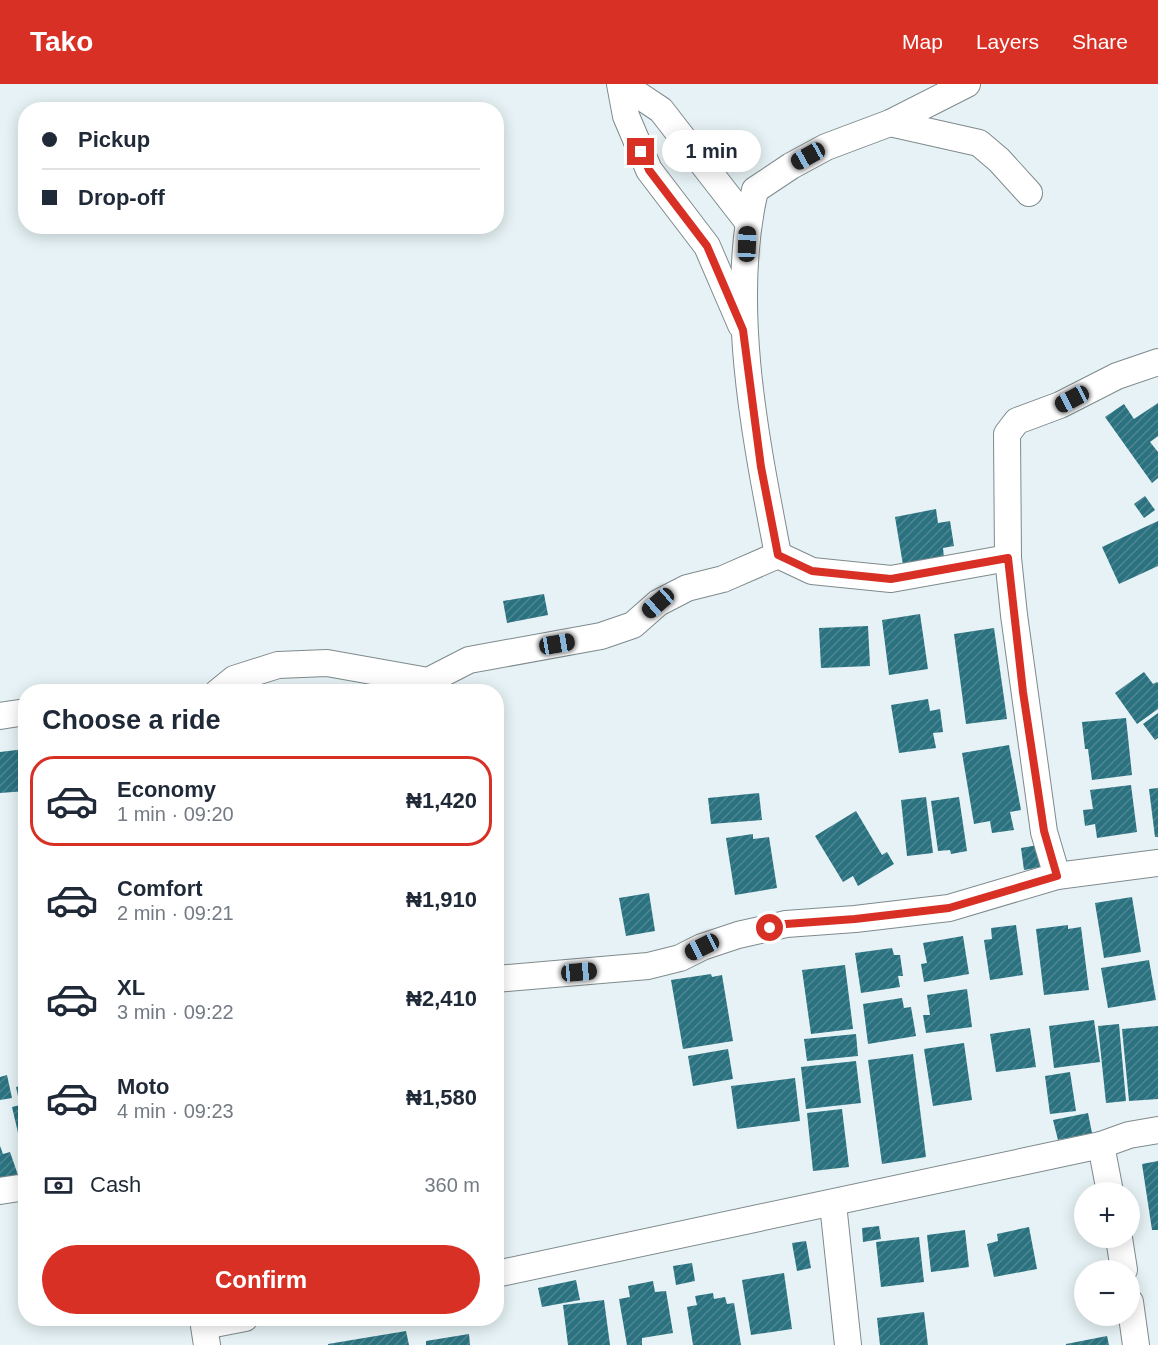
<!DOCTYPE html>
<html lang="en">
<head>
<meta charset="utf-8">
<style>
  :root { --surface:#fff; --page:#f2f2f3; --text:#1f2937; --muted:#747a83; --line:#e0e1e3; --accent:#d93025 }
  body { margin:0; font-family:Arial,sans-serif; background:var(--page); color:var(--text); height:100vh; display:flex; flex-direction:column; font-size:22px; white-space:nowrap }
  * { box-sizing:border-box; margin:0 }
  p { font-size:20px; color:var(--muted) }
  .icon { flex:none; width:33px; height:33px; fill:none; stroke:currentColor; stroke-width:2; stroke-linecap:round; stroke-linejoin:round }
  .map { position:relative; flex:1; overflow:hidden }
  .panel { position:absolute; left:18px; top:600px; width:486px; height:642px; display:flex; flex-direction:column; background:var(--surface); border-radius:24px; box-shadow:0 3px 15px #0003 }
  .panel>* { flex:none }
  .hud { position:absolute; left:18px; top:18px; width:486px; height:132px; border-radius:24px; box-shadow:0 3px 15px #0003; display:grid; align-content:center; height:132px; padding:0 24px; background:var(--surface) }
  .buttons { position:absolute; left:1074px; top:1098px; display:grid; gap:12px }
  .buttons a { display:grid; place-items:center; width:66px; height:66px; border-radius:50%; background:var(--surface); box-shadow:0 3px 15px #0003; font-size:30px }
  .end { position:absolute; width:27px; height:27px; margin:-14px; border:8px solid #d93025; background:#fff; box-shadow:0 0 0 3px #fff }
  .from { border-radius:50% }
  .bubble { position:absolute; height:42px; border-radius:21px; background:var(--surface); box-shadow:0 3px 15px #0003; font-size:20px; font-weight:600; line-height:42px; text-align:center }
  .car { position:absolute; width:18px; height:36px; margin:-18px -9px; border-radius:8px; box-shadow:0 0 4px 2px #0007; background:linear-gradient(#222 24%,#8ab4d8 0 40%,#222 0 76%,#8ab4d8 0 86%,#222 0) }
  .hud b { display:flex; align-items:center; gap:21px; height:57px; font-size:22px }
  .hud b+b { border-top:2px solid var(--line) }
  .hud i { width:15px; height:15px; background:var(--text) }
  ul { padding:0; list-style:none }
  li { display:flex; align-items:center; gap:18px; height:90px; margin:0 12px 9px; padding:0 12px; border:3px solid transparent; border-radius:24px }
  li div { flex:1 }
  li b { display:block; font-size:22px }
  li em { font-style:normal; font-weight:600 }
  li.active { border-color:var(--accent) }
  li>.icon { width:54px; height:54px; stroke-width:1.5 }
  h2 { padding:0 24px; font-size:27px; line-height:72px }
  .pay { display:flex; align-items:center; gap:15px; height:66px; padding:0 24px; font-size:22px }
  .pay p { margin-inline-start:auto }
  .cta { display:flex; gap:12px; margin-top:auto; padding:12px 24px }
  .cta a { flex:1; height:69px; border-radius:36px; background:var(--accent); color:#fff; font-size:24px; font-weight:600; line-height:69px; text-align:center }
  header { display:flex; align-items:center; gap:36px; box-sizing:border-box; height:84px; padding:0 30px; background:var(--accent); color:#fff }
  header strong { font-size:28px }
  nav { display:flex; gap:33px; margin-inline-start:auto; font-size:21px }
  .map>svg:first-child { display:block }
  .building { fill:url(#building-hatch) }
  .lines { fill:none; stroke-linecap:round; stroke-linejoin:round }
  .minor-casing { stroke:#7f8a8d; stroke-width:28 }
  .minor { stroke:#fff; stroke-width:26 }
  .route { stroke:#d93025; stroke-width:8 }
</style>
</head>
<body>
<header>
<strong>Tako</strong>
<nav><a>Map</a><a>Layers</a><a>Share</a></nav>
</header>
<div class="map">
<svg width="1158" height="1261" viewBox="0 0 1158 1261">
  <defs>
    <pattern id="building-hatch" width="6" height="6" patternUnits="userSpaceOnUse" patternTransform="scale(1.5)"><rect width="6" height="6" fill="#2a7280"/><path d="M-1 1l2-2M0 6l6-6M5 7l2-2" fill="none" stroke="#508691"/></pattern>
  </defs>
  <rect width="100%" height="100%" fill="#e6f2f5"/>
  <!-- building -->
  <g class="building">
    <polygon points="1158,319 1158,352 1150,358 1158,368 1158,394 1152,399 1105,333 1124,320 1134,335"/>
    <polygon points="1145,412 1155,426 1144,434 1134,420"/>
    <polygon points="936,425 938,439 950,437 954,462 943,464 944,473 903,481 895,433"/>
    <polygon points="1158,437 1158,482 1119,500 1102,463"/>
    <polygon points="544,510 548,531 507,539 503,517"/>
    <polygon points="920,530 928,585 889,591 882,536"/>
    <polygon points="868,542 870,582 821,584 819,544"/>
    <polygon points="994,544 1007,635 966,640 954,550"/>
    <polygon points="1144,588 1153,600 1157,598 1158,599 1158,625 1137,640 1115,609"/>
    <polygon points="928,615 930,627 940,625 943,648 933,649 936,664 899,669 891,621"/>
    <polygon points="1158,629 1158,654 1155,656 1143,640"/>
    <polygon points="1126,634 1132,691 1092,696 1088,665 1085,665 1082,638"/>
    <polygon points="1009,661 1021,726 1010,728 1014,746 992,749 990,737 974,740 962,669"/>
    <polygon points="25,665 26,707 0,709 0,668"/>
    <polygon points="1131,701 1137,748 1097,754 1095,740 1085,742 1083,726 1093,725 1090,706"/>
    <polygon points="1158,704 1158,753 1155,753 1149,705"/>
    <polygon points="759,709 762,736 711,740 708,714"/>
    <polygon points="926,713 933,769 907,772 901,716"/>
    <polygon points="959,713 967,767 951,770 950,766 938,767 931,717"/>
    <polygon points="856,727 882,771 887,768 894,780 858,802 853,792 843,798 815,752"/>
    <polygon points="753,750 753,755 769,753 777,804 735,811 726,754"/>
    <polygon points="1038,761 1041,783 1024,786 1021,764"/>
    <polygon points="649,809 655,847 626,852 619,814"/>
    <polygon points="1132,813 1141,868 1104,874 1095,819"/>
    <polygon points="1016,841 1023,891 990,896 984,856 992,855 991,844"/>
    <polygon points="1068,841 1068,845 1081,843 1089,906 1044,911 1036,845"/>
    <polygon points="963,852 969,890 924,898 921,880 927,879 923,859"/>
    <polygon points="892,864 894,871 900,871 903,892 898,892 900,903 861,909 855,869"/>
    <polygon points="1149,876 1156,916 1108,924 1101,884"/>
    <polygon points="845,881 853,945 811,950 802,886"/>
    <polygon points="711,890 712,893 722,891 733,957 683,965 671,896"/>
    <polygon points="967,905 972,943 926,949 923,931 930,931 927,911"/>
    <polygon points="902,914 904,924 911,923 916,952 868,960 863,920"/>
    <polygon points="1094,936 1100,978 1054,984 1049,942"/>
    <polygon points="1119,940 1126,1017 1106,1019 1098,942"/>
    <polygon points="1158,942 1158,1015 1129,1017 1122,945"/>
    <polygon points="1030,944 1036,983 996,988 990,950"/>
    <polygon points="856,950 858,972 807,977 804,955"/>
    <polygon points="964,959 972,1016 933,1022 924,965"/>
    <polygon points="728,965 733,995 693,1002 688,972"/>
    <polygon points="913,970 926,1073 882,1080 868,976"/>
    <polygon points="856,977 861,1019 806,1025 801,983"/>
    <polygon points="1070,988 1076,1027 1050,1030 1045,992"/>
    <polygon points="7,991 12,1014 0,1016 0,993"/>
    <polygon points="795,994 800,1037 737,1045 731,1002"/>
    <polygon points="26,1001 26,1051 19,1053 12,1023 20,1021 16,1003"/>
    <polygon points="842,1025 849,1083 813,1087 807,1029"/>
    <polygon points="1088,1029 1092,1049 1058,1056 1053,1036"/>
    <polygon points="0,1062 3,1070 10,1068 18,1091 2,1097 0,1093"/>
    <polygon points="1158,1077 1158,1146 1152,1146 1142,1080"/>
    <polygon points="879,1142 881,1155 863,1158 862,1144"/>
    <polygon points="1029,1143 1037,1185 994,1193 987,1160 998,1157 997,1150"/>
    <polygon points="965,1146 969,1183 931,1188 927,1151"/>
    <polygon points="919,1153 924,1198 881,1203 876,1158"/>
    <polygon points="806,1157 811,1184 797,1187 792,1159"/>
    <polygon points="692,1179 695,1197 676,1201 673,1182"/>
    <polygon points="784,1189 792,1245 751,1251 742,1196"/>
    <polygon points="576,1196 580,1216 542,1223 538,1204"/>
    <polygon points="653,1197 655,1208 666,1207 673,1249 642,1254 642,1261 627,1261 619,1215 630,1213 628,1202"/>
    <polygon points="713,1209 714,1215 725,1213 727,1220 734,1219 741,1261 693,1261 687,1223 697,1221 695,1212"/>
    <polygon points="604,1216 610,1261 568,1261 563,1221"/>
    <polygon points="924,1228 928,1261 880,1261 877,1234"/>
    <polygon points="406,1247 409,1261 328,1261 328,1260"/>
    <polygon points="469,1250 470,1261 426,1261 426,1257"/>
    <polygon points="1107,1252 1109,1261 1066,1261 1066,1260"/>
  </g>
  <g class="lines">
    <defs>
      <g id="minor">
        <polyline points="620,0 626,32 649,86 707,162 741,241"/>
        <polyline points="622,0 661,26 748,138"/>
        <polyline points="890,39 979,59 999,76 1029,109"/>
        <path d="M 778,471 C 756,356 728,222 755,106 L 791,82 L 826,63 L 890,39 L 967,0"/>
        <polyline points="218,608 234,595 278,581 327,579 428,597 469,576 601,552 633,541 658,519 687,504 723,495 778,471 812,487 891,495 1008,474"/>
        <polyline points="0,632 26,628"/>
        <polyline points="1057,792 1044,748 1014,531 1008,474 1007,350 1017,337 1060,321 1117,292 1158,278"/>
        <polyline points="496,895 648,882 680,874 702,863 738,851 786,840 855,835 949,824 1057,792 1158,779"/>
        <polyline points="1101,1061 1110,1108"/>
        <polyline points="0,1107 26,1103"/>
        <polyline points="833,1120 848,1261"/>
        <polyline points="1119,1154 1124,1186"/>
        <polyline points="496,1190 1101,1061 1129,1051 1158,1046"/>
        <polyline points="1130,1218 1136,1261"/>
        <polyline points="207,1261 204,1242 245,1234"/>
      </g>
    </defs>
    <!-- minor casing -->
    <use href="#minor" class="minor-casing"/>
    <!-- minor -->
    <use href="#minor" class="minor"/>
  </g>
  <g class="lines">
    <!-- route -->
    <polyline class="route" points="641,68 649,86 707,162 743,246 761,383 778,471 812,487 891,495 1008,474 1023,608 1044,747 1057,792 949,824 855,835 786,840 770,844"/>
  </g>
</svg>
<div class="buttons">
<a>+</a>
<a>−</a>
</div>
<i class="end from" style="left:770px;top:844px"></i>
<i class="end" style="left:641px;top:68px"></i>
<div class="bubble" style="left:662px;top:46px;width:99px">1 min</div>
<i class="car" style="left:808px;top:72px;rotate:241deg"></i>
<i class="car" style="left:747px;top:160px;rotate:2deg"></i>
<i class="car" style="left:1072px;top:315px;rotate:242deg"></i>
<i class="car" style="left:658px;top:519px;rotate:229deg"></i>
<i class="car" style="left:557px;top:560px;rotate:80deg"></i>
<i class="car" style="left:702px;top:863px;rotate:243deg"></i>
<i class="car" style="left:579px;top:888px;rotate:85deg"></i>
<div class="hud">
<b><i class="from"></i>Pickup</b>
<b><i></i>Drop-off</b>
</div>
<section class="panel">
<h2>Choose a ride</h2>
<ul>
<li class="active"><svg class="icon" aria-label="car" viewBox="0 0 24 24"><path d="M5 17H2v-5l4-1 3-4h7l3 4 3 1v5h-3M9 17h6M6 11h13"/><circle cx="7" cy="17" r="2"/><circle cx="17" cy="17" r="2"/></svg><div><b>Economy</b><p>1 min · 09:20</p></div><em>₦1,420</em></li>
<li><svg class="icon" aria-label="car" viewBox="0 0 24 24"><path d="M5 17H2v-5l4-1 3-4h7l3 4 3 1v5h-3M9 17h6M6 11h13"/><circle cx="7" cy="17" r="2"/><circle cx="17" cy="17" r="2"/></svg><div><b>Comfort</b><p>2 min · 09:21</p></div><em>₦1,910</em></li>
<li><svg class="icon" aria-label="car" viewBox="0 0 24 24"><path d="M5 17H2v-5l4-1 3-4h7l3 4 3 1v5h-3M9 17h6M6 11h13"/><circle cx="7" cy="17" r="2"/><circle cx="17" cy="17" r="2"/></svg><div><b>XL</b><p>3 min · 09:22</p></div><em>₦2,410</em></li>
<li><svg class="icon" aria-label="car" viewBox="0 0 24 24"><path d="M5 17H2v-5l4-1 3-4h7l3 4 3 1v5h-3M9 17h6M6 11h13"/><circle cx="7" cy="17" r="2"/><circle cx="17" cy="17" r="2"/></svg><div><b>Moto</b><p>4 min · 09:23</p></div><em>₦1,580</em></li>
</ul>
<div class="pay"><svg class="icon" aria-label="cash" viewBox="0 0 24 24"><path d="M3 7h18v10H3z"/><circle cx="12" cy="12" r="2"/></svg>Cash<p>360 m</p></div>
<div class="cta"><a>Confirm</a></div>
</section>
</div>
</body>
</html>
